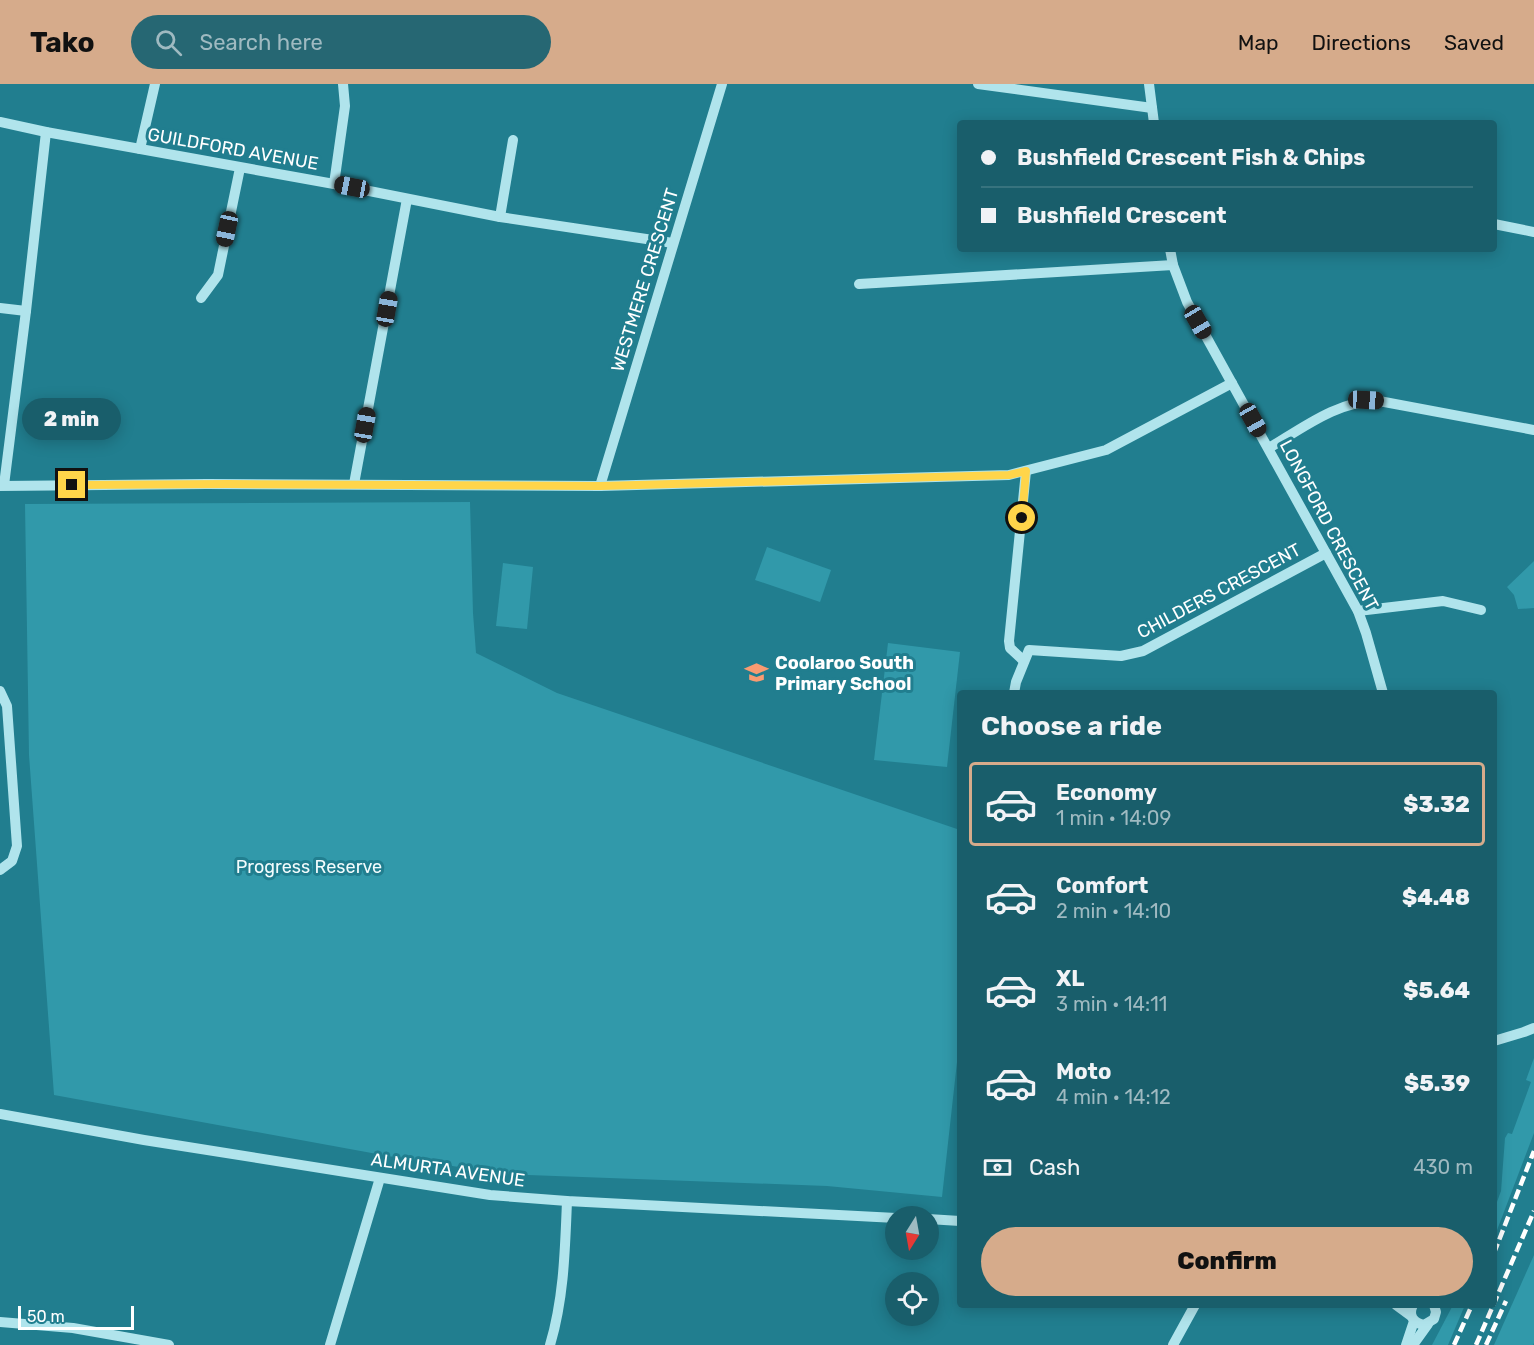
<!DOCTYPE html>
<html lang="en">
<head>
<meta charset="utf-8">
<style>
  :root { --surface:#195e6b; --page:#266773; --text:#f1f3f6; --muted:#9fbac1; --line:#37737e; --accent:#d6ab8b }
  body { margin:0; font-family:Rubik,sans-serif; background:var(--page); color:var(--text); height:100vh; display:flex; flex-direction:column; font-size:22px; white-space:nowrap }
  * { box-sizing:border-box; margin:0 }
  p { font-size:20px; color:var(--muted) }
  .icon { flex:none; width:33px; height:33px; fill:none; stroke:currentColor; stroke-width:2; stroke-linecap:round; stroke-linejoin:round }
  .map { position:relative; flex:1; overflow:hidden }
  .panel { position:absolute; left:957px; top:606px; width:540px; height:618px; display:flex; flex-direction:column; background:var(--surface); border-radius:6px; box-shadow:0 3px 15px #0003 }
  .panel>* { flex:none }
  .hud { position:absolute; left:957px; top:36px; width:540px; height:132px; border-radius:6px; box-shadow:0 3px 15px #0003; display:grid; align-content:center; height:132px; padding:0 24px; background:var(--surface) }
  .needle { width:39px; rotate:191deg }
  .controls { position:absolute; left:885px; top:1122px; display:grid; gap:12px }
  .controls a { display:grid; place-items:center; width:54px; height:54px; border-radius:50%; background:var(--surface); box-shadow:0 3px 15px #0003; font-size:30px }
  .scale { position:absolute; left:18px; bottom:15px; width:116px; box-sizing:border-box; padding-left:6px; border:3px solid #fff; border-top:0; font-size:16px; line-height:21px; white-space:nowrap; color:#fff; -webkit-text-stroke:4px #217e8f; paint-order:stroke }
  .end { position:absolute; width:27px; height:27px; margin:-14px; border:8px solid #ffd54a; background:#111; box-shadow:0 0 0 3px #111 }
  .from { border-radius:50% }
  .bubble { position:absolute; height:42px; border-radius:21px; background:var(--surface); box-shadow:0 3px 15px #0003; font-size:20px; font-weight:800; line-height:42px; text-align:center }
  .car { position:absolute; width:18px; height:36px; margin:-18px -9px; border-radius:8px; box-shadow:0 0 4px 2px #0007; background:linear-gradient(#222 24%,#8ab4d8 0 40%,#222 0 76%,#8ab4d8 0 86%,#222 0) }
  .hud b { display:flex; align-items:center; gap:21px; height:57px; font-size:22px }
  .hud b+b { border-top:2px solid var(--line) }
  .hud i { width:15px; height:15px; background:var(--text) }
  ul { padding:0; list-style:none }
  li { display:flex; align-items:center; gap:18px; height:84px; margin:0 12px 9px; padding:0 12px; border:3px solid transparent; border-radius:6px }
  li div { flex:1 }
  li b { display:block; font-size:22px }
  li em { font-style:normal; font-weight:800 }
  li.selected { border-color:var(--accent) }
  li>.icon { width:54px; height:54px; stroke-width:1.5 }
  h2 { padding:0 24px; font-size:27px; line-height:72px }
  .pay { display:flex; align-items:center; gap:15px; height:66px; padding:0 24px; font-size:22px }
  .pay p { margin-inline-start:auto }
  .cta { display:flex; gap:12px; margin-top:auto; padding:12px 24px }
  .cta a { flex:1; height:69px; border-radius:36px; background:var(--accent); color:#111; font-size:24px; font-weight:800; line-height:69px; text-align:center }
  header { display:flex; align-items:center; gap:36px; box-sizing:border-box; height:84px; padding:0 30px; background:var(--accent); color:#111 }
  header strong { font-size:28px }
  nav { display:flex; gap:33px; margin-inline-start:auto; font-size:21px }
  .search { width:420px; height:54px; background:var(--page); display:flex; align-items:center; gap:15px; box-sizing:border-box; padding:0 21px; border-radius:33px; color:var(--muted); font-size:22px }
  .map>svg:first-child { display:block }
  .green { fill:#3199aa }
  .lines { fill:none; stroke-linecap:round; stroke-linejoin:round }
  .minor { stroke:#b0e4ec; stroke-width:10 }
  .rail { stroke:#fff; stroke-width:4.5; stroke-dasharray:10 4.5; stroke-linecap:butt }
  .route { stroke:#ffd54a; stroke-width:8 }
  .labels { text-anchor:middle; stroke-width:6; stroke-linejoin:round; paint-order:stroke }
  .street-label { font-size:18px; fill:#fff; stroke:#217e8f }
  .poi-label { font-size:18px; font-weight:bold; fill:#fff; stroke:#217e8f; text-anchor:start }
  .park-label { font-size:18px; fill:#f3fcfd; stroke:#217e8f }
</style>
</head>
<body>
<header>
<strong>Tako</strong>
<div class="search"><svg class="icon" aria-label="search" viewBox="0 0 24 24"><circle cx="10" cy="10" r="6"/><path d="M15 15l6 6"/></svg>Search here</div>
<nav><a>Map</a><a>Directions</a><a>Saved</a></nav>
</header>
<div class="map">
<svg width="1534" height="1261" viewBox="0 0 1534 1261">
  <rect width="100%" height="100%" fill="#217e8f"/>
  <!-- green -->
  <g class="green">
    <polygon points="470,418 473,529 476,569 557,609 960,746 960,951 942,1113 827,1102 504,1090 388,1072 54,1011 29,671 25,420"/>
    <polygon points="767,463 831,486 820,518 755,496"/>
    <polygon points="1534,477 1534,524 1518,525 1514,511 1507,503"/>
    <polygon points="503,479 533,483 527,545 496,542"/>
    <polygon points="888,559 960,568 947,683 874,676"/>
    <polygon points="1534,974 1534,1049 1494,1154 1494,1126 1501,1107 1505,1054 1508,1049 1512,1050 1531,998 1526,996"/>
    <polygon points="1534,1171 1534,1259 1533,1261 1494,1261"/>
    <polygon points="1453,1221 1465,1221 1448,1261 1432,1261"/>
  </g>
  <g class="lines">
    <!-- minor -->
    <g class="minor">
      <polyline points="978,0 1152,24"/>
      <polyline points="1149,0 1154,39"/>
      <polyline points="0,38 46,48 334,100 500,133 673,159"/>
      <polyline points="140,65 155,0"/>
      <polyline points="334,100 345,22 343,0"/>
      <polyline points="500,133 513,56"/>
      <polyline points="1494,140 1534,148"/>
      <polyline points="1170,165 1173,181 1187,218 1358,527 1366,549 1383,609"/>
      <polyline points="859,200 1173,181"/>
      <polyline points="201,214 218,191 240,84"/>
      <polyline points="0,224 26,227"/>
      <path d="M 1269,364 C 1301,345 1340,315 1379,317 L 1534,346"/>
      <polyline points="354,400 407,115"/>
      <polyline points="4,401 26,227 46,48"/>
      <polyline points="0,402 207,400 600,402 1009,391 1106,366 1232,299"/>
      <polyline points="600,402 722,0"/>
      <polyline points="1358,527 1443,517 1481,526"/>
      <polyline points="1024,577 1010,564 1009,557 1026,387"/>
      <polyline points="0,607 7,622 17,762 12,777 0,786"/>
      <polyline points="1014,609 1016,598 1029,566 1121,572 1143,567 1326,469"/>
      <polyline points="1494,957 1524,948 1534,944"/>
      <polyline points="0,1030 144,1056 490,1111 567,1117 896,1134"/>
      <polyline points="928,1135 960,1137"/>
      <polyline points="1396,1221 1411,1232"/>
      <path d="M 1413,1221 C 1408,1231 1413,1239 1424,1241 L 1434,1235 L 1436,1228 L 1434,1221"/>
      <polyline points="0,1238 73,1244 169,1261"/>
      <polyline points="330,1261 380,1094"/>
      <path d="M 550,1261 C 564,1214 565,1166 567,1117"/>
      <polyline points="1173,1261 1195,1221"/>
      <polyline points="1406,1261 1414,1237"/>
      <polyline points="1413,1261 1428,1240"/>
    </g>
    <!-- rail -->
    <g class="rail">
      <polyline points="1494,1169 1534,1067"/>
      <polyline points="1454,1261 1472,1221"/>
      <polyline points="1476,1261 1534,1127"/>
      <polyline points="1486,1261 1506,1217"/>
    </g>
  </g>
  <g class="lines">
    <!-- route -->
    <polyline class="route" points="72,401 228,400 600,402 1009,391 1026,387 1022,434"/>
  </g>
  <!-- icons -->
  <defs>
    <symbol id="school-bare" viewBox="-9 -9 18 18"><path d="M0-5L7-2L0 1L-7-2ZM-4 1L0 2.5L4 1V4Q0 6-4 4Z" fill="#f99b71" stroke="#217e8f" stroke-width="2.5" paint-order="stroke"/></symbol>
  </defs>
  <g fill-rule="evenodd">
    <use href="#school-bare" x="740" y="572" width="33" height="33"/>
  </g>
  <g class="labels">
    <!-- street labels -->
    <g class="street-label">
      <text transform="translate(233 65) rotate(10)" y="6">GUILDFORD AVENUE</text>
      <text transform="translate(645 196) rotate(-73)" y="6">WESTMERE CRESCENT</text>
      <text transform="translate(1329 441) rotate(62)" y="6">LONGFORD CRESCENT</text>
      <text transform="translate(1219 507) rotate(-28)" y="6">CHILDERS CRESCENT</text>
      <text transform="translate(448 1086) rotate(8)" y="6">ALMURTA AVENUE</text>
    </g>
    <!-- poi labels -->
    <g class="poi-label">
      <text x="775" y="585">Coolaroo South<tspan x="775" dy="21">Primary School</tspan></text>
    </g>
    <!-- park labels -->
    <g class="park-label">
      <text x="309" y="789">Progress Reserve</text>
    </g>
  </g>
</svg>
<div class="controls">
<a><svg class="needle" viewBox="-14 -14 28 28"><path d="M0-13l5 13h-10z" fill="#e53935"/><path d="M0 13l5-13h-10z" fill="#9fbac1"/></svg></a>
<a><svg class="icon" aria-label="locate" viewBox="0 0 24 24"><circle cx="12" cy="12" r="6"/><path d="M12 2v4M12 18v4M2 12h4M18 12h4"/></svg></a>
</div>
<div class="scale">50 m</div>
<i class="end from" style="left:1022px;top:434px"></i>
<i class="end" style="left:72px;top:401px"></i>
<div class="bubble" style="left:22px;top:314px;width:99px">2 min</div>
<i class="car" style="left:352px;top:103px;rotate:281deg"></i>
<i class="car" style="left:227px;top:145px;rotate:192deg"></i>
<i class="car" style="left:387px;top:225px;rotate:10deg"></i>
<i class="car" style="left:1198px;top:238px;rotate:150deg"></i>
<i class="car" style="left:1366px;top:316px;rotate:93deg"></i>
<i class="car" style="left:1253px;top:336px;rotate:151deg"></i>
<i class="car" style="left:365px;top:341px;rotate:10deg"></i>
<div class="hud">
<b><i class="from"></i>Bushfield Crescent Fish &amp; Chips</b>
<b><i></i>Bushfield Crescent</b>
</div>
<section class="panel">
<h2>Choose a ride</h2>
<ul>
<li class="selected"><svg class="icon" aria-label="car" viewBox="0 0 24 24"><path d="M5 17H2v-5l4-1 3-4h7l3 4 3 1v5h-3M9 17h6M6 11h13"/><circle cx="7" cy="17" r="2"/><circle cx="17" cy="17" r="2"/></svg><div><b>Economy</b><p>1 min · 14:09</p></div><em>$3.32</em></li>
<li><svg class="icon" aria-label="car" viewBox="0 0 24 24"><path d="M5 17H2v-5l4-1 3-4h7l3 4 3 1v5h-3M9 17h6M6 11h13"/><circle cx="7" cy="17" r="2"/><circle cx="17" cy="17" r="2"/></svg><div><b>Comfort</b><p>2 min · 14:10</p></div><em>$4.48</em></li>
<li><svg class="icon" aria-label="car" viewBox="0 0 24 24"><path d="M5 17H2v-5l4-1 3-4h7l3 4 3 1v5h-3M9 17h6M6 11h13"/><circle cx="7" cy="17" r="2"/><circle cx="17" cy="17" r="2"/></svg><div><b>XL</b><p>3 min · 14:11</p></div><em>$5.64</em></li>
<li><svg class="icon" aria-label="car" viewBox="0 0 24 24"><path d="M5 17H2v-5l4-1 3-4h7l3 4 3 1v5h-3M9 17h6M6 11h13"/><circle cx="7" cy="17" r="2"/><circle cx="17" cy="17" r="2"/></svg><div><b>Moto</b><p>4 min · 14:12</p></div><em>$5.39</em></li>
</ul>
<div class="pay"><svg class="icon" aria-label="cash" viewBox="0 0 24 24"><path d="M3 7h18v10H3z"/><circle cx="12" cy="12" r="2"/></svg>Cash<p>430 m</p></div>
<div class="cta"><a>Confirm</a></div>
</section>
</div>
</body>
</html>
